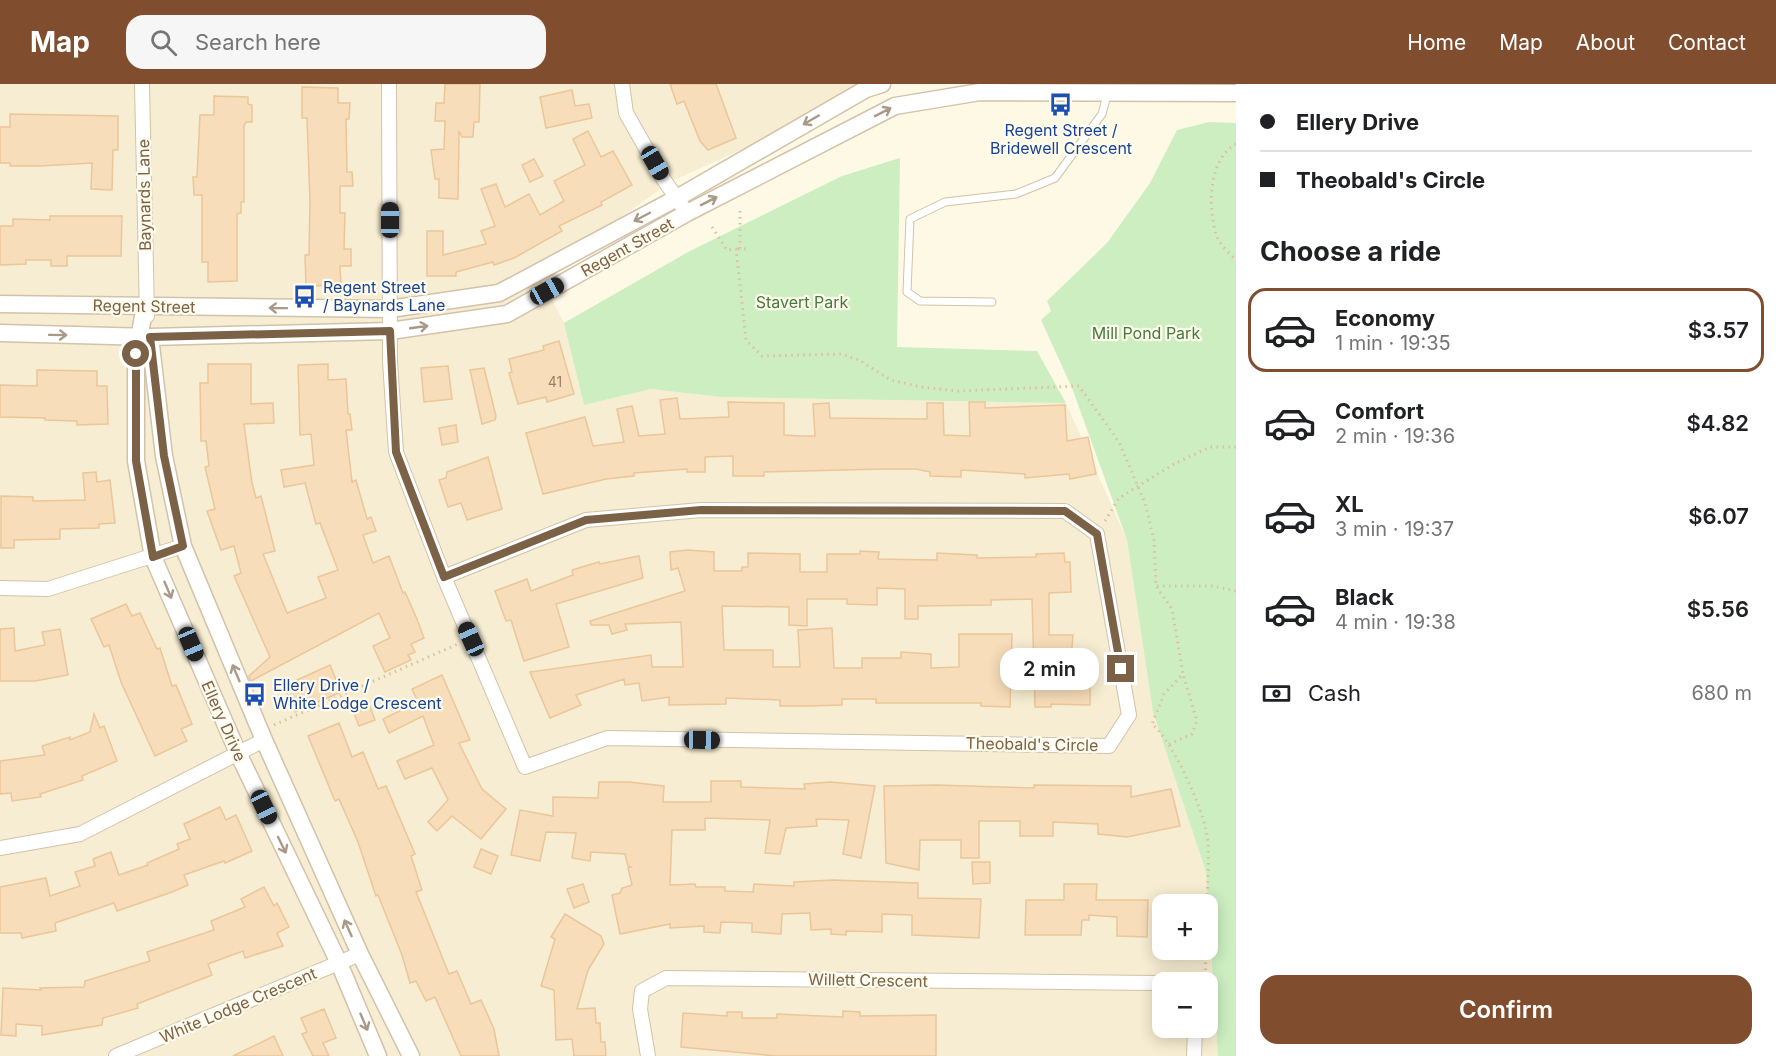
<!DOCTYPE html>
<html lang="en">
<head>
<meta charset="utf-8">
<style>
  :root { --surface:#fff; --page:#f6f6f6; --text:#202124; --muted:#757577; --line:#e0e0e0; --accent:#804e2f }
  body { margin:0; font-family:Inter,sans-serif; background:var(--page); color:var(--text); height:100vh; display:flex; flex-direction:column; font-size:22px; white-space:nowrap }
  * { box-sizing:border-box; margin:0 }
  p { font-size:20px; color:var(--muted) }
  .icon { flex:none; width:33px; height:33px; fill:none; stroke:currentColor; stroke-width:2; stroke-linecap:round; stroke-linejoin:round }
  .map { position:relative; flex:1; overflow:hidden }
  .details { display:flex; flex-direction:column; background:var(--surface); width:540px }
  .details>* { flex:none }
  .banner { display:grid; align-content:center; height:132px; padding:0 24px; background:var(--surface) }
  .fabs { position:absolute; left:1152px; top:810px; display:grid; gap:12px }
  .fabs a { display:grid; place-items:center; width:66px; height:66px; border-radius:12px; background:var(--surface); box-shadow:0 3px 15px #0003; font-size:30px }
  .end { position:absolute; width:27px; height:27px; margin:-14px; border:8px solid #7b6247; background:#fff; box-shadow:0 0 0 3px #fff }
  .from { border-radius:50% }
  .bubble { position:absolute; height:42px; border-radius:18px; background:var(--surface); box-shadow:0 3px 15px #0003; font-size:20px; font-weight:600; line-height:42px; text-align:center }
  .car { position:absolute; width:18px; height:36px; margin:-18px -9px; border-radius:8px; box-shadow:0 0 4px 2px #0007; background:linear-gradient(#222 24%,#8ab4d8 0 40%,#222 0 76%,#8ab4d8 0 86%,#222 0) }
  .banner b { display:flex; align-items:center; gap:21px; height:57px; font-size:22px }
  .banner b+b { border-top:2px solid var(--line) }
  .banner i { width:15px; height:15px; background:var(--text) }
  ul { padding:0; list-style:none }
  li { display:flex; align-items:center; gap:18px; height:84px; margin:0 12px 9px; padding:0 12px; border:3px solid transparent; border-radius:18px }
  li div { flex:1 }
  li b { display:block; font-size:22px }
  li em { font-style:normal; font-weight:600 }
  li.current { border-color:var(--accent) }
  li>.icon { width:54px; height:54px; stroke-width:1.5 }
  h2 { padding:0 24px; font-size:27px; line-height:72px }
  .pay { display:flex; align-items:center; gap:15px; height:66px; padding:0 24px; font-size:22px }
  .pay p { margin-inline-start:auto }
  .button { display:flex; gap:12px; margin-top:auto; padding:12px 24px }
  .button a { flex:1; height:69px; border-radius:18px; background:var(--accent); color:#fff; font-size:24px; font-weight:600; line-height:69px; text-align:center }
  header { display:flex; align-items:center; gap:36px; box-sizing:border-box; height:84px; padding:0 30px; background:var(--accent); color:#fff }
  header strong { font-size:28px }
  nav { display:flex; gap:33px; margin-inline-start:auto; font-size:21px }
  .search { width:420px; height:54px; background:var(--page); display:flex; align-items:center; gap:15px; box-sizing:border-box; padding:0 21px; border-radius:18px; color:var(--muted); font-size:22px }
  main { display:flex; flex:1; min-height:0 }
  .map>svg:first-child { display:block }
  .residential { fill:#f7edd2; fill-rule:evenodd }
  .green { fill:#cceec1 }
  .building { fill:#f7ddb9; stroke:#ebc698; stroke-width:1.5 }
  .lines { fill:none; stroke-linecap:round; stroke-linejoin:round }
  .service-casing { stroke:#d2c2a9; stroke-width:9 }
  .minor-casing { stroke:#d2c2a9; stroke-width:16 }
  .tertiary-casing { stroke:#d2c2a9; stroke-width:19 }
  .path { stroke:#dcc09c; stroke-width:3; stroke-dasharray:1.5 4.5; stroke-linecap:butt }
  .service { stroke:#fff; stroke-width:7 }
  .minor { stroke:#fff; stroke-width:14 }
  .tertiary { stroke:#fff; stroke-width:16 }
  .oneway { stroke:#a99987 }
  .route { stroke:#7b6247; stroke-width:8 }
  .labels { text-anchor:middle; stroke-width:4.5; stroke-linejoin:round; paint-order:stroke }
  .number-label { font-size:14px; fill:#9a8164 }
  .transit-label { font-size:16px; fill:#164399; stroke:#fffbed; text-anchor:start }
  .street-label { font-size:16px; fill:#7b6247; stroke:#fffbed }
  .park-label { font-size:16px; fill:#427b3b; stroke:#fffbed }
</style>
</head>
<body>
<header>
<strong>Map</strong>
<div class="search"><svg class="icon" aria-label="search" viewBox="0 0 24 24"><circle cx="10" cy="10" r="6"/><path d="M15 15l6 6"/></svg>Search here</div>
<nav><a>Home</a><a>Map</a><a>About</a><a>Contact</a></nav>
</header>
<main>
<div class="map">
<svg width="1236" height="972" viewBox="0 0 1236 972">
  <rect width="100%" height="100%" fill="#fef9e5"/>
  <!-- residential -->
  <path class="residential" d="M 0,0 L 886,0 L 670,98 L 540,192 L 564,239 L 584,321 L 651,305 L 721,313 L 1066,319 L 1127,456 L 1153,628 L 1206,788 L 1218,972 L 0,972 ZM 1162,820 L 1208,820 L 1208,866 L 1162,866 ZM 1162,898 L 1208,898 L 1208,944 L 1162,944 Z"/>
  <!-- green -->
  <g class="green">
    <polygon points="1209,38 1236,39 1236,972 1218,972 1206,788 1153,628 1127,456 1072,304 1041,236 1051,227 1047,217 1107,159 1150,99 1177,46"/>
    <polygon points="900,74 897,263 1037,267 1066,319 721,313 651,305 584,321 564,239 690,167 775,125 842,92"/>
  </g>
  <!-- building -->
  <g class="building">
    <polygon points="445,0 480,0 479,38 474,38 473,53 462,53 459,47 458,115 439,114 439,95 435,95 431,66 444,65 445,37 435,37 436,19 444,19"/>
    <polygon points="670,0 716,0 736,54 708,66 700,57 684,17 677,20"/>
    <polygon points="302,3 338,4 338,19 350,19 349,35 346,35 347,88 352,88 353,102 340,102 340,129 345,129 344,165 351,165 351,182 340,182 341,201 306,202 305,171 309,171 310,118 307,34 302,34"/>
    <polygon points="572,6 575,22 589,20 592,34 546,44 540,13"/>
    <polygon points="214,12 248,13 248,20 252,21 252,38 246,38 244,42 244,118 241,118 241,129 237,130 237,197 208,198 208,178 202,178 202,111 194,111 193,93 197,93 200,31 214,31"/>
    <polygon points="10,30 118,32 118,66 113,66 112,106 91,105 92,79 40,82 10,82 10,79 0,79 0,43 10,43"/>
    <polygon points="588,47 601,73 613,67 632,101 601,118 602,121 559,142 562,147 514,174 494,181 493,178 456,188 456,192 427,192 427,147 443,147 443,171 486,160 481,147 495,142 481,105 496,100 505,123 529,110 540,131 564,117 554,97 585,81 573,55"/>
    <polygon points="534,75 543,92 530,98 522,81"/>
    <polygon points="50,132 122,132 121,172 67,172 67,182 51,182 51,176 26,176 26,180 0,181 0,142 13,142 13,135 50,136"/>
    <polygon points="559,257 574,310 547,318 546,313 518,320 509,289 512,288 509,275 544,266 543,262"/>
    <polygon points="208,280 251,280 251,320 273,319 274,339 244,340 252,399 256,414 261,412 275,467 263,470 287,529 326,514 318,493 338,486 320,439 316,440 305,399 284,403 281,386 314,381 311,350 300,351 298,281 328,280 328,296 346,295 348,330 350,330 352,346 346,346 352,398 356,396 367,435 371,433 376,447 363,451 373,479 389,472 403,509 405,508 417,535 424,554 411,560 415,568 408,571 411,576 385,588 373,562 390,554 379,529 251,597 250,595 249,592 270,573 234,492 241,489 234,462 221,466 207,427 215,425 205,383 209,382 206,357 201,357 200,299 208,299"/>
    <polygon points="448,282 452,315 424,318 421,284"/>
    <polygon points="484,284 496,332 495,336 482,340 470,286"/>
    <polygon points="37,286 97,287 97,302 107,302 108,340 77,341 77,337 45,336 45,334 0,333 0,301 37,302"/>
    <polygon points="677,314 680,335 729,333 728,318 784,319 784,351 801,352 815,352 813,320 829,319 830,334 927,335 927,319 943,319 944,351 970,352 969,318 985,318 985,324 1065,321 1067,357 1088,353 1096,390 1070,395 1069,390 1025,394 1025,390 961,386 961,393 930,392 930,388 916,385 883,385 764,388 764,392 733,392 733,372 705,373 705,388 687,388 687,385 634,389 634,392 606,395 543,410 526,349 585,333 593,362 624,358 617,325 632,322 639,352 665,350 660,316"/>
    <polygon points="456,341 458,358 442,361 439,344"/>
    <polygon points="488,373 502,425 467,436 461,419 448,423 439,396 446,394 447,388"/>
    <polygon points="96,388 97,398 110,396 115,439 99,440 99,444 60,445 60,455 14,456 14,464 1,464 1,412 33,413 33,417 85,416 83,389"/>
    <polygon points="688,466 714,468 714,487 742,487 742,483 748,483 748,469 800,470 800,488 827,488 827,470 860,470 860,467 879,468 878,475 937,476 937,469 977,471 977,474 1036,473 1036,470 1064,469 1065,478 1070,478 1071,508 1049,509 1049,551 1073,551 1070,587 1090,587 1090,621 1051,620 1051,623 1035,623 1032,515 991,516 991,521 918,522 918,535 905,535 905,505 877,504 877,521 847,520 847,515 807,515 807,542 789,541 789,523 722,522 724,566 773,566 773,583 800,583 798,546 832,544 834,584 862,584 862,574 901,574 901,568 931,570 931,584 959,583 959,550 1012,550 1010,623 981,622 981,619 876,619 876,615 842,615 842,621 809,622 780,622 780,616 726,614 726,620 669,621 669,613 642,617 639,599 625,601 624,595 576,611 581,621 550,634 530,588 651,571 652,583 683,583 681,538 625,540 627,546 612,550 609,541 591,541 590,537 685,507 678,484 671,486 670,468"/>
    <polygon points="639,472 643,494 556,520 569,563 524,577 511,536 506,537 495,507 527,495 531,507 573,491 572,486 599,478 600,480"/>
    <polygon points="126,520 132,532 140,529 157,565 160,564 172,602 176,601 192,640 181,645 187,657 155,672 121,598 109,561 104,563 91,535"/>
    <polygon points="14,544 15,567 45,561 42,548 60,545 68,591 35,597 0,597 0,545"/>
    <polygon points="330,581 341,608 295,628 284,602"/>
    <polygon points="442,591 470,656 459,659 482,705 506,725 481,755 452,732 437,747 428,738 448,716 432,684 405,695 397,677 434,661 423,632 389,649 383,635 418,618 412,605"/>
    <polygon points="370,623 375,636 359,642 354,629"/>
    <polygon points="94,630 100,644 104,642 117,677 82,692 83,696 40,710 41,713 12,717 11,709 0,710 0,677 45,671 42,662 70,653 70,656 90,648"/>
    <polygon points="339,639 352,673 363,668 378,705 386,702 415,770 411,772 422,806 416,808 449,890 457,887 471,920 481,916 494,945 499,972 461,972 435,913 426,917 416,897 410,899 402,871 378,811 376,812 358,758 339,715 335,717 308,652"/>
    <polygon points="711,697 741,697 741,703 805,705 804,700 830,698 875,702 861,774 843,770 849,736 816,735 817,742 786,744 780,770 765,769 770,736 705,734 705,746 672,746 670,801 695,800 696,803 725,803 725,807 753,808 754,800 794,802 794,798 833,796 918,799 918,814 981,815 979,854 912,851 912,831 882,830 882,848 846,847 846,851 831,850 831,845 811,846 810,829 782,830 781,850 752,848 752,839 721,838 720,849 704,848 704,842 670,844 670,840 620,850 612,811 620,809 622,804 632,801 628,784 631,783 628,782 625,770 591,768 590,777 572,774 576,749 546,748 540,777 511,771 520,726 553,732 553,713 598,714 599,698 629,698 664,702 663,718 711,718"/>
    <polygon points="936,701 1034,704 1034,701 1131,702 1131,713 1171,705 1180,742 1127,753 1098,750 1098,740 1053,738 1053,752 1020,752 1020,737 979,737 979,774 961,774 961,756 920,756 919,786 886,779 884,702"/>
    <polygon points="220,723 226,736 236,731 252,767 225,779 224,777 184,791 188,801 172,808 117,827 114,819 55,839 56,847 22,854 21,849 0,849 0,803 46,794 50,812 80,802 75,788 95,782 93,775 111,768 119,791 148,781 147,779 179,765 177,760 190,755 184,740"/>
    <polygon points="481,765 498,772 491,790 474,783"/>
    <polygon points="972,778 990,778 990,799 973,800"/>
    <polygon points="583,800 589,818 574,824 567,805"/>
    <polygon points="1064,800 1097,800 1096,816 1148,816 1147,853 1117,852 1117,833 1089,831 1089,836 1082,836 1081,851 1025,851 1026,816 1064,816"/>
    <polygon points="264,803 274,822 277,819 289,843 277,849 283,862 245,874 243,867 208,880 212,891 137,920 138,924 103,934 102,941 42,951 42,942 16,940 16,952 1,951 3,904 41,906 40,904 84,903 85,897 150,877 147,868 214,846 211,837 245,823 241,815"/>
    <polygon points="565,830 601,852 604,860 588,886 577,925 595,924 596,939 600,939 601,958 605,958 606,972 574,972 572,955 556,956 554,906 541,902 555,855 551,853"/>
    <polygon points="324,925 336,954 323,959 329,972 313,972 302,950 307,948 301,934"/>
    <polygon points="843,927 860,928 860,932 936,931 936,972 776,972 681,963 683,929 727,932 727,928 742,928 742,934 777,934 777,930 843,933"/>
    <polygon points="274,952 283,972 233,972"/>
  </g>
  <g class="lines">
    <defs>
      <polyline id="service" points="992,218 920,217 907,208 910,135 945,118 1016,110 1055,94 1102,30 1107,11"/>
      <g id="minor">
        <polyline points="142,0 147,232"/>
        <polyline points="389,0 390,277 396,368 444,493 525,683 607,654 1109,662 1129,631 1097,450 1065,427 701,426 586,436 444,493"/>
        <polyline points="622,0 626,29 664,96 687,129"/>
        <polyline points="0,504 48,505 183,462"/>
        <polyline points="0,764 80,750 264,656"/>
        <polyline points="116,972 360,870"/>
        <polyline points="648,972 640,925 642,907 666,894 1155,899 1162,904"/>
        <polyline points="1194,972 1195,944"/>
      </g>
      <g id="tertiary">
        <polyline points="0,220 390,225 499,209 677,114 866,5 882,0"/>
        <polyline points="145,222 136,270 136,377 153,473 238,669 339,879 378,972"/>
        <polyline points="0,249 150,253 390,247 507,230 687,129 895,22 980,8 1236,9"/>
        <polyline points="150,253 164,372 183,462 264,656 360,870 411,972"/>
      </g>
    </defs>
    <!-- service casing -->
    <use href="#service" class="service-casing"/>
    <!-- minor casing -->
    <use href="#minor" class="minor-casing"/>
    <!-- tertiary casing -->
    <use href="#tertiary" class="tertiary-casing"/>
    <!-- path -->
    <g class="path">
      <path d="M 1236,60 C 1208,75 1208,123 1216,150 C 1219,160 1229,169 1236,176"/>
      <polyline points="740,127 740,165"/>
      <path d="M 712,143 L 727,166 L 736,165 L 746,256 L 762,272 L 842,270 L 859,276 L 891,296 L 921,303 L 958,307 L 1079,302 L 1119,358 L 1145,419 L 1154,456 L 1156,502 L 1172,525 L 1183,590 L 1164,610 L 1152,640 C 1173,658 1200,719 1206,746 C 1211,766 1207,799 1207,820"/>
      <polyline points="738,165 749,165"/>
      <polyline points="1105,437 1119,414 1174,380 1210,363 1236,363"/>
      <polyline points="1157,502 1213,502 1236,507"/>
      <polyline points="274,641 458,560"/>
      <polyline points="1169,660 1192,650 1197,637 1183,590"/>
      <polyline points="1205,898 1206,866"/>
    </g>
    <!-- service -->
    <use href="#service" class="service"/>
    <!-- minor -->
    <use href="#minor" class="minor"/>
    <!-- tertiary -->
    <use href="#tertiary" class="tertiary"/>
  </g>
  <!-- one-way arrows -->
  <defs><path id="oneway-shaft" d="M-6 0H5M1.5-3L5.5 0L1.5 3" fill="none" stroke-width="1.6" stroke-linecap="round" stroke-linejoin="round" transform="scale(1.5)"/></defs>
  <g class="oneway">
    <use href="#oneway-shaft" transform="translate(883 28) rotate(-27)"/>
    <use href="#oneway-shaft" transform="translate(811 36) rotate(150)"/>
    <use href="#oneway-shaft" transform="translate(709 117) rotate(-27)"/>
    <use href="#oneway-shaft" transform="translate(642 133) rotate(152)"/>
    <use href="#oneway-shaft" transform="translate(278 224) rotate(-179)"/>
    <use href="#oneway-shaft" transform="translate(419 243) rotate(-8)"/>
    <use href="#oneway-shaft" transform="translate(58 251) rotate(1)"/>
    <use href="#oneway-shaft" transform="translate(168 506) rotate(67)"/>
    <use href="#oneway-shaft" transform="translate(236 589) rotate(-113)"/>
    <use href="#oneway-shaft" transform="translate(282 761) rotate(64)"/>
    <use href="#oneway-shaft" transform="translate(348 844) rotate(-114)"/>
    <use href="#oneway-shaft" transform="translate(364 938) rotate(67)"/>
  </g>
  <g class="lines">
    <!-- route -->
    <polyline class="route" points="136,270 136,377 153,473 183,462 164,372 150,253 390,247 396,368 444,493 586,436 701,426 1065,427 1097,450 1121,585"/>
  </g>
  <!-- icons -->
  <defs>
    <symbol id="bus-bare" viewBox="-9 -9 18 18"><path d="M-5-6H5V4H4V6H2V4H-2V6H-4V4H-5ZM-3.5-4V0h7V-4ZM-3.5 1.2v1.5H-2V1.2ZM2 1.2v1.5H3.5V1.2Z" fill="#1a4fb4" stroke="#fffbed" stroke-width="2.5" paint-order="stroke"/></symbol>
  </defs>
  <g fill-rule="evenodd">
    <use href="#bus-bare" x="1044" y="4" width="33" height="33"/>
    <use href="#bus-bare" x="288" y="196" width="33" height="33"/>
    <use href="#bus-bare" x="238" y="594" width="33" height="33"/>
  </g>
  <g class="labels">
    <!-- number labels -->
    <g class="number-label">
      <text x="555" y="303">41</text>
    </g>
    <!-- transit labels -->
    <g class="transit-label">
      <text x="1061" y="52" text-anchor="middle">Regent Street /<tspan x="1061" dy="18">Bridewell Crescent</tspan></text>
      <text x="323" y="209">Regent Street<tspan x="323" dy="18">/ Baynards Lane</tspan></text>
      <text x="273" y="607">Ellery Drive /<tspan x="273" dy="18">White Lodge Crescent</tspan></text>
    </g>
    <!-- street labels -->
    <g class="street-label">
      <text transform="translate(144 111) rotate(-91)" y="6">Baynards Lane</text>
      <text transform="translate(627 163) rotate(-29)" y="6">Regent Street</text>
      <text transform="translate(144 222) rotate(1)" y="6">Regent Street</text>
      <text transform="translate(224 637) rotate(66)" y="6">Ellery Drive</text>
      <text transform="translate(1032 660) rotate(1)" y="6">Theobald's Circle</text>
      <text transform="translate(868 896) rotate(1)" y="6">Willett Crescent</text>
      <text transform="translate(238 921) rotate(-23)" y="6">White Lodge Crescent</text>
    </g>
    <!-- park labels -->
    <g class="park-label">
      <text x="802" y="224">Stavert Park</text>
      <text x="1146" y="255">Mill Pond Park</text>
    </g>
  </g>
</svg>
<div class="fabs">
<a>+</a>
<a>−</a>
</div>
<i class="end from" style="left:136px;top:270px"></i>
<i class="end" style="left:1121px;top:585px"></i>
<div class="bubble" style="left:1000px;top:564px;width:99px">2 min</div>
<i class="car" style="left:655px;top:79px;rotate:150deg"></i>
<i class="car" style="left:390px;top:136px;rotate:0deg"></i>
<i class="car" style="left:547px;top:207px;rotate:61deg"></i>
<i class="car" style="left:471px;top:555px;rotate:336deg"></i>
<i class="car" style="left:191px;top:560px;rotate:157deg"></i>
<i class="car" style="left:702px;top:656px;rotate:91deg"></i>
<i class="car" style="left:264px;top:723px;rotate:155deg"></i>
</div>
<section class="details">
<div class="banner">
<b><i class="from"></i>Ellery Drive</b>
<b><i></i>Theobald's Circle</b>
</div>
<h2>Choose a ride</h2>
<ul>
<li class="current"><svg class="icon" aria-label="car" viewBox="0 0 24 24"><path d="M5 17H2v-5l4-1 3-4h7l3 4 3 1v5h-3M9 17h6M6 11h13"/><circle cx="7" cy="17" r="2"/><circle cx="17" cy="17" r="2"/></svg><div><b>Economy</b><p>1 min · 19:35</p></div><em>$3.57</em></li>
<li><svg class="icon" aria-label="car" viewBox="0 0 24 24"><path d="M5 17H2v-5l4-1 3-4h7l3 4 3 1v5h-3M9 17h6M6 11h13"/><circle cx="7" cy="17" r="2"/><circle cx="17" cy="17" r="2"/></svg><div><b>Comfort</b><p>2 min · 19:36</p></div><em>$4.82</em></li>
<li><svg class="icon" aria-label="car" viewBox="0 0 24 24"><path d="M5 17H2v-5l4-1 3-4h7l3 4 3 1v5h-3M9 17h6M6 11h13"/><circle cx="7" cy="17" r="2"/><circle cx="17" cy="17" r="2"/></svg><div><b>XL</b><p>3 min · 19:37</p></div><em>$6.07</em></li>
<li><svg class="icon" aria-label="car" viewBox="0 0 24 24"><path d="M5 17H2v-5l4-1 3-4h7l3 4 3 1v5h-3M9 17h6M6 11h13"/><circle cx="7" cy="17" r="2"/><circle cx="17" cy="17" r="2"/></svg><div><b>Black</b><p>4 min · 19:38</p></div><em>$5.56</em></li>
</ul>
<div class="pay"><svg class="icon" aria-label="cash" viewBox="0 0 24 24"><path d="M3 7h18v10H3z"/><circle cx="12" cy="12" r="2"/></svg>Cash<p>680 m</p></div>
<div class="button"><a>Confirm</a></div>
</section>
</main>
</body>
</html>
